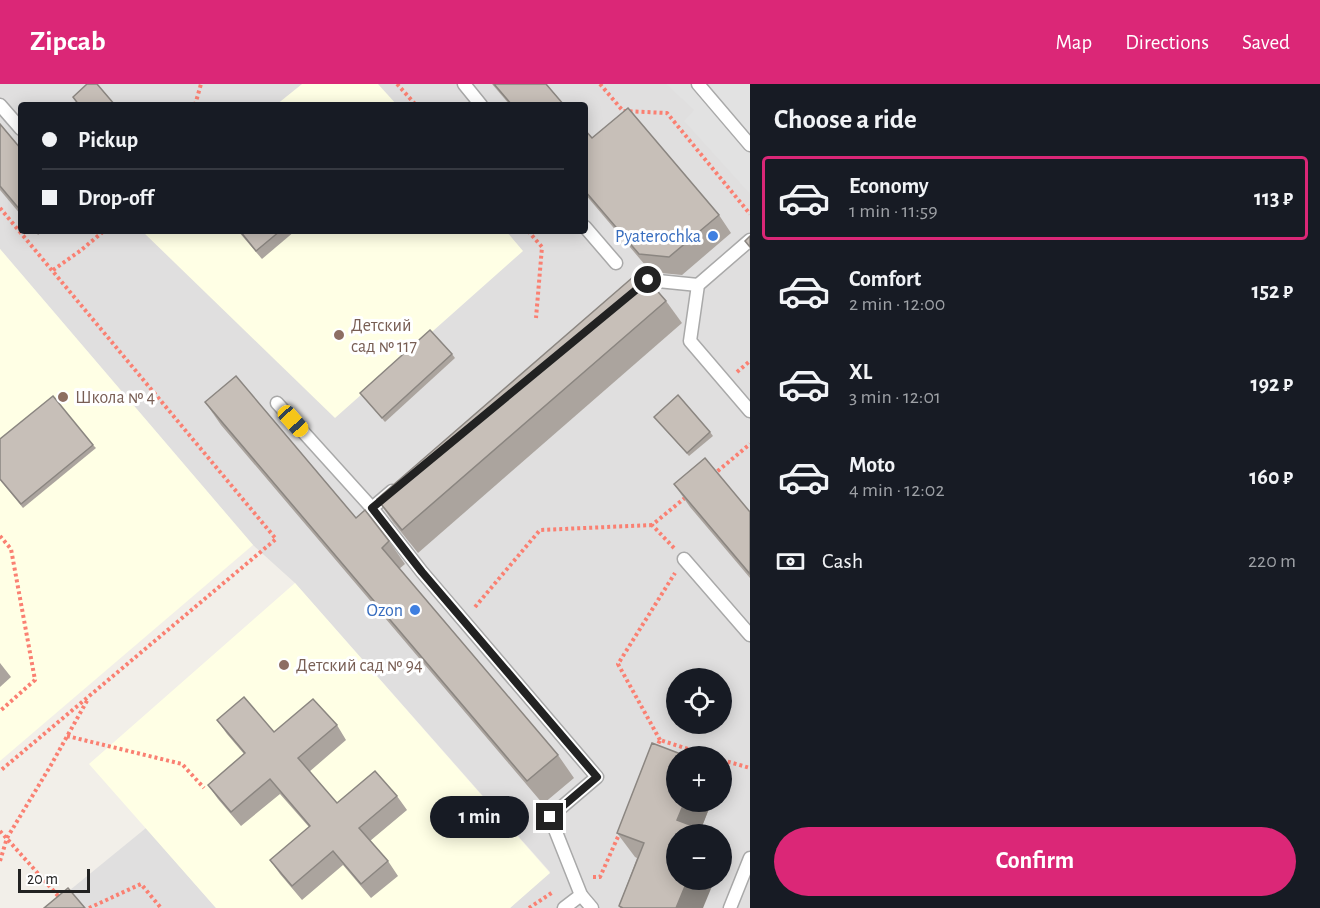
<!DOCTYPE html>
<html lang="en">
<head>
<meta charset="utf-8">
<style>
  :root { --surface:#171b24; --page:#242831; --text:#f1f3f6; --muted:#9ea1a6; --line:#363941; --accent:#db2777 }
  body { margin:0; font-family:"Alegreya Sans",sans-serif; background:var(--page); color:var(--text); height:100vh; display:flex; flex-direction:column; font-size:22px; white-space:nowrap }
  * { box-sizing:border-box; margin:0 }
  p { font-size:20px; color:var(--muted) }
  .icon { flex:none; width:33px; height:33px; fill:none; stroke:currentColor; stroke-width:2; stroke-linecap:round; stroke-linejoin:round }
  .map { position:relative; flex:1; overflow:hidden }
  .sheet { display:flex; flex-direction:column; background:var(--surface); width:570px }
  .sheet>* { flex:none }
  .hud { position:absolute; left:18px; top:18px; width:570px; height:132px; border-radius:6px; box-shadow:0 3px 15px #0003; display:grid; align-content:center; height:132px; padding:0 24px; background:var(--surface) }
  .fabs { position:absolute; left:666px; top:584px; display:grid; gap:12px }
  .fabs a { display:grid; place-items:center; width:66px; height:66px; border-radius:50%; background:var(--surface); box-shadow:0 3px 15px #0003; font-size:30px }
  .scale { position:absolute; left:18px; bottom:15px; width:72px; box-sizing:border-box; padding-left:6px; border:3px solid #222; border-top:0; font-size:16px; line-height:21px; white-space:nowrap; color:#222; -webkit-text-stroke:4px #fff; paint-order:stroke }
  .end { position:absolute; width:27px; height:27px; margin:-14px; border:8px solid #222; background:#fff; box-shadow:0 0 0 3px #fff }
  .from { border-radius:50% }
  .bubble { position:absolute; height:42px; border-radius:21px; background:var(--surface); box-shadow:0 3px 15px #0003; font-size:20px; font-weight:600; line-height:42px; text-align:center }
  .car { position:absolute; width:18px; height:36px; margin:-18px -9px; border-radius:8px; box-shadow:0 0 4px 2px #0007; background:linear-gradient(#f5c518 24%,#345 0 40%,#f5c518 0 76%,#345 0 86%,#f5c518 0) }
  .hud b { display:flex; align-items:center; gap:21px; height:57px; font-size:22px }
  .hud b+b { border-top:2px solid var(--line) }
  .hud i { width:15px; height:15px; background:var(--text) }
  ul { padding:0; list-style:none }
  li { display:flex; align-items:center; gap:18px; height:84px; margin:0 12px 9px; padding:0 12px; border:3px solid transparent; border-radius:6px }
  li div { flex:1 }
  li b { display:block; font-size:22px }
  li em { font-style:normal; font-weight:600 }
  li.current { border-color:var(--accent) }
  li>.icon { width:54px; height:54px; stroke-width:1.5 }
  h2 { padding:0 24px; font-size:27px; line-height:72px }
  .pay { display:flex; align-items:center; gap:15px; height:66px; padding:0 24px; font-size:22px }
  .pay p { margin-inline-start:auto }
  .action { display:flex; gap:12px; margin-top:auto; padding:12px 24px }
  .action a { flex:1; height:69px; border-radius:36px; background:var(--accent); color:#fff; font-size:24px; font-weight:600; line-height:69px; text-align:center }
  header { display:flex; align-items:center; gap:36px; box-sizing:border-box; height:84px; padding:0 30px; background:var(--accent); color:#fff }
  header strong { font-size:28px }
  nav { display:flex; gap:33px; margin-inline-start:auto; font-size:21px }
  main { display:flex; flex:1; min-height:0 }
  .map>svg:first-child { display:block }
  .residential { fill:#e0dfdf; fill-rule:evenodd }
  .education { fill:#ffffe5 }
  .parking { fill:#e2e2e2 }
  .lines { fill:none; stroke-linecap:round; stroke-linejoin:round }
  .lane-casing { stroke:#a9a9a9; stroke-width:15 }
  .path { stroke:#fa8072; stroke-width:4; stroke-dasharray:3 3; stroke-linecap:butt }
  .lane { stroke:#fff; stroke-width:12 }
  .wall { fill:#aba49e }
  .shaded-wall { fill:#8b8681 }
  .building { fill:#c7bfb8; stroke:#8b8681; stroke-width:1.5 }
  .route { stroke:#222; stroke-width:8 }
  .shop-dot { fill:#3f7fe0; stroke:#fff; stroke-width:2 }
  .education-dot { fill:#8d6e63; stroke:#fff; stroke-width:2 }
  .labels { text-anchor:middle; stroke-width:6; stroke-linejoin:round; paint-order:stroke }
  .shop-label { font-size:18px; fill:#366cbe; stroke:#fff; text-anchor:end }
  .education-label { font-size:18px; fill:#785e54; stroke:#fff; text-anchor:start }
</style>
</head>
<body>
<header>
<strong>Zipcab</strong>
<nav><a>Map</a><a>Directions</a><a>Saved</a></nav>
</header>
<main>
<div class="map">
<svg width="750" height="824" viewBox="0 0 750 824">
  <rect width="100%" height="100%" fill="#f2efe9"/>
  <!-- residential -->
  <g class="residential">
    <path d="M 0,0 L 750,0 L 750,824 L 510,824 L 550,788 L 295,499 L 253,461 L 0,165 ZM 21,21 L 585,21 L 585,147 L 21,147 ZM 676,594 L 722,594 L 722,639 L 676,639 ZM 676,672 L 722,672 L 722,717 L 676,717 ZM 676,750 L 722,750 L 722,795 L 676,795 Z"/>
    <polygon points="146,744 216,824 48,824"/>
  </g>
  <!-- education -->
  <g class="education">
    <polygon points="302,0 378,0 397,21 276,21"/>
    <polygon points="142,147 506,147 523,167 335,334"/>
    <polygon points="0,165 253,461 0,677"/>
    <polygon points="295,499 550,789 510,824 216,824 89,680"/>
  </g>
  <!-- parking -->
  <polygon class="parking" points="666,0 750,0 750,110 684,37 694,26"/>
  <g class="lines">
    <defs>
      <g id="lane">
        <polyline points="464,0 481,21"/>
        <polyline points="698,0 750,61"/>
        <polyline points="0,21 21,45"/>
        <polyline points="585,143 616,179"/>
        <polyline points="750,156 698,201 690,257 750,327"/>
        <polyline points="636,205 648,196 698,201"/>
        <polyline points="277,319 372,424 392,407"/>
        <polyline points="372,424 422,488 597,693 550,733 581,811"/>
        <polyline points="684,475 750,551"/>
        <polyline points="564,824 581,811 592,824"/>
        <polyline points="730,824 750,774"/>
      </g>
    </defs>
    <!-- lane casing -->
    <use href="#lane" class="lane-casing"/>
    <!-- path -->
    <g class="path">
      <polyline points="397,0 416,21"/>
      <polyline points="600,0 623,27 667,29 750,130"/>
      <polyline points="195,21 201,0"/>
      <polyline points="0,124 276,455 0,687"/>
      <polyline points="528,147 542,163 536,234"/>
      <polyline points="53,186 80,167 104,147"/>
      <polyline points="737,288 750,277"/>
      <polyline points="713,391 750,360"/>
      <polyline points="0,452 11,465 35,596 0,627"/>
      <polyline points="674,464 652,441 686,413"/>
      <polyline points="475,523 540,446 652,441"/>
      <polyline points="67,652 182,680 204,704"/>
      <polyline points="660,656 618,580 675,489"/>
      <polyline points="656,665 660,656 710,672"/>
      <polyline points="722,676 750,684"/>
      <polyline points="0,747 60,814"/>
      <polyline points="0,777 7,754 51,681 88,615"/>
      <polyline points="593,793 600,793 621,746"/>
      <polyline points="89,824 141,800 161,824"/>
      <polyline points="529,824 553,808"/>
    </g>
    <!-- lane -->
    <use href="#lane" class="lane"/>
  </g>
  <!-- wall -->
  <g class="wall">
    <polygon points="492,0 546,0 564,21 510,21"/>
    <polygon points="0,40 21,65 21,131 0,106"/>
    <polygon points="585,46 592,54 719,131 731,149 682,191 651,188 585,110"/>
    <polygon points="35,147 43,147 38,151"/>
    <polygon points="238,147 295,147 262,175"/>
    <polygon points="666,217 682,239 418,469 393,438 377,415"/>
    <polygon points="452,270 455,274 385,338 360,309"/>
    <polygon points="205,318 356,434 389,457 405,480 399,485 558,671 574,694 543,720 221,341"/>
    <polygon points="654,333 710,348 713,352 689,372"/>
    <polygon points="93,361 96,364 23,424 0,396"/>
    <polygon points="674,400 750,428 750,494 690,423"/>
    <polygon points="0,579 11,593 0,603"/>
    <polygon points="217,636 274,648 337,641 346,656 309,688 337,719 397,712 407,726 370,757 388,777 398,792 371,814 343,781 302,816 280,790 270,776 309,743 280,710 241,742 218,715 208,701 244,670 227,650"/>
    <polygon points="676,717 712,717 701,745 703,824 620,824 619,822 637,774 635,773 617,749"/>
  </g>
  <!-- shaded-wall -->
  <g class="shaded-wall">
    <polygon points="685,717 712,717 699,750 677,736"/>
    <polygon points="688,795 715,795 703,824 676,824"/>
  </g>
  <!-- building -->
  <g class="building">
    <polygon points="87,0 97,0 115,21 79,21 73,13"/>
    <polygon points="494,0 546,0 564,21 512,21"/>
    <polygon points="628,24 719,131 669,173 639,170 585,107 585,46 592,54"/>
    <polygon points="0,40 21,65 21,127 0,102"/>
    <polygon points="240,147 280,147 256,167"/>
    <polygon points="750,152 750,163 745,157"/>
    <polygon points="640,187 666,217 402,446 377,415"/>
    <polygon points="430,246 452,270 382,334 360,309"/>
    <polygon points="236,292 356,434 365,426 389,457 382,464 558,671 527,697 205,318"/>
    <polygon points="678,311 710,348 687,369 654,333"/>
    <polygon points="53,312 93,361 21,420 0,395 0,355"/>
    <polygon points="705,374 750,428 750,490 674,400"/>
    <polygon points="244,613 274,648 313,615 337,641 298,674 337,719 375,687 397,712 359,744 388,777 361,800 333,767 292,802 270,776 310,742 270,695 231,728 208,701 245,669 217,636"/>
    <polygon points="652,659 686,672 676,672 676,717 685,717 677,736 706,747 705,750 676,750 676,795 688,795 676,824 623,824 619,822 644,759 617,749"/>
    <polygon points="68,804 85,824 44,824"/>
  </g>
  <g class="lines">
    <!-- route -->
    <polyline class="route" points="550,733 597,693 422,488 372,424 648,196"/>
  </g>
  <!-- markers -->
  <g class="shop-dot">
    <circle cx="713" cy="152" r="6"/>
    <circle cx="415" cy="526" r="6"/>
  </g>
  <g class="education-dot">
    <circle cx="339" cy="251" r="6"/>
    <circle cx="63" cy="313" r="6"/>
    <circle cx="284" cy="581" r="6"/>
  </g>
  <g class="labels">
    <!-- shop labels -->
    <g class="shop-label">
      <text x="701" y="158">Pyaterochka</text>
      <text x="403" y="532">Ozon</text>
    </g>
    <!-- education labels -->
    <g class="education-label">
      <text x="351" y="247">Детский<tspan x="351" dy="21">сад № 117</tspan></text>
      <text x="75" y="319">Школа № 4</text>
      <text x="296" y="587">Детский сад № 94</text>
    </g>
  </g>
</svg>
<div class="fabs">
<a><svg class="icon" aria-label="locate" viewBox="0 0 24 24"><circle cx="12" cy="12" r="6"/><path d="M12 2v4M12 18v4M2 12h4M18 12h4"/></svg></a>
<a>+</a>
<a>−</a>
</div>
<div class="scale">20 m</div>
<i class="end from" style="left:648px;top:196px"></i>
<i class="end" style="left:550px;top:733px"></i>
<div class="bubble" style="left:430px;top:712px;width:99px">1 min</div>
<i class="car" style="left:293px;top:337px;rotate:138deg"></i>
<div class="hud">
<b><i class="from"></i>Pickup</b>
<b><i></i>Drop-off</b>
</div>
</div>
<section class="sheet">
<h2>Choose a ride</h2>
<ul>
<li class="current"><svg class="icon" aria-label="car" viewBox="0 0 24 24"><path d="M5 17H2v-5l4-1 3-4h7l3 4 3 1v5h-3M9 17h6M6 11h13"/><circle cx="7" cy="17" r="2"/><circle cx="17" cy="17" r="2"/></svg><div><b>Economy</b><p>1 min · 11:59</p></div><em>113 ₽</em></li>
<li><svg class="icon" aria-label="car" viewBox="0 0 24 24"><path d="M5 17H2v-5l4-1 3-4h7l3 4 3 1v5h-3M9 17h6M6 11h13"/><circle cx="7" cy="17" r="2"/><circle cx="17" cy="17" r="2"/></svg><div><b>Comfort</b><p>2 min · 12:00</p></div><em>152 ₽</em></li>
<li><svg class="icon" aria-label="car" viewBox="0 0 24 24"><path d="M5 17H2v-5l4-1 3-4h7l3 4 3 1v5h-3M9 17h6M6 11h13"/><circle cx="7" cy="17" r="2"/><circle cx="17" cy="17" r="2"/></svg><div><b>XL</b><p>3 min · 12:01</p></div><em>192 ₽</em></li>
<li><svg class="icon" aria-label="car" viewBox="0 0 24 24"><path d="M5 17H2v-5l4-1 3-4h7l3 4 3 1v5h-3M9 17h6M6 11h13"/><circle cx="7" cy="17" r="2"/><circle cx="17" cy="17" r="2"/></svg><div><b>Moto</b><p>4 min · 12:02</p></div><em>160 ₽</em></li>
</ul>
<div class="pay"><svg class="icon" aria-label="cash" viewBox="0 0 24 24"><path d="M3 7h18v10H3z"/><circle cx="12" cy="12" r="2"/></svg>Cash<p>220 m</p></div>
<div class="action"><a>Confirm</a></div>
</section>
</main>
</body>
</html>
